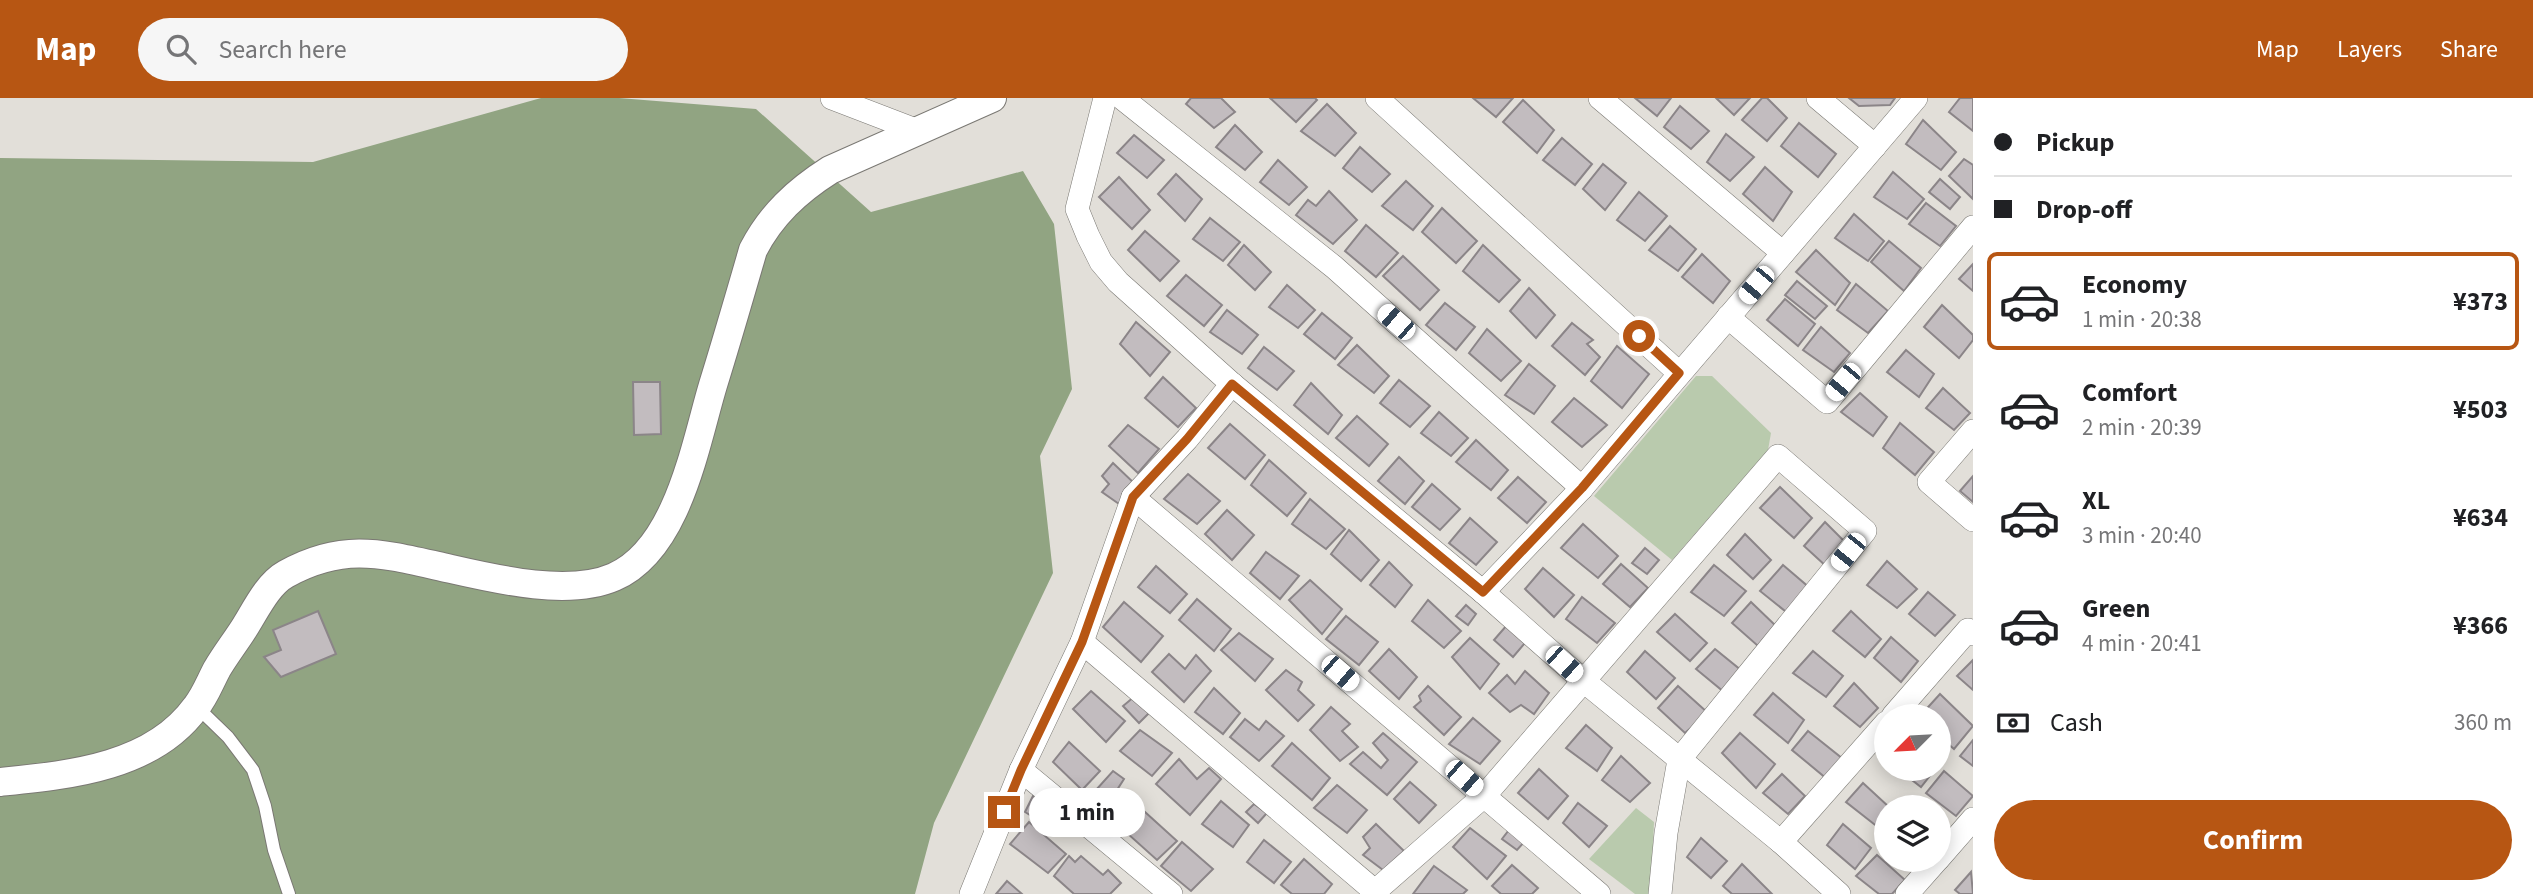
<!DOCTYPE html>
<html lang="en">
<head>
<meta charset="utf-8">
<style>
  :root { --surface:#fff; --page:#f6f6f6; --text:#202124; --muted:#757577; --line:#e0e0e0; --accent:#b75613 }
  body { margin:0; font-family:"Source Sans 3",sans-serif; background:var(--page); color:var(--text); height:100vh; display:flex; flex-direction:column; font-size:26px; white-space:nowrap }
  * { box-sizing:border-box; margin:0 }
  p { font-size:23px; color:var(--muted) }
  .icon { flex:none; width:38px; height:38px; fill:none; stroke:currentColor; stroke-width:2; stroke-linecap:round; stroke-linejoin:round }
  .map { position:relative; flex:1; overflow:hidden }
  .details { display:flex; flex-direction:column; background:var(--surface); width:560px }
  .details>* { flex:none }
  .guide { display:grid; align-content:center; height:154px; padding:0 21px; background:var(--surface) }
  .needle { width:46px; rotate:246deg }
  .tools { position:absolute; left:1874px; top:606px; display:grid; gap:14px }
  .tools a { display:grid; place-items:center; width:77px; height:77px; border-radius:50%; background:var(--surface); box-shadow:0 4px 18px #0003; font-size:35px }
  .end { position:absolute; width:32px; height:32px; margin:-16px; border:9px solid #b75613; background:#fff; box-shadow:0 0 0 4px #fff }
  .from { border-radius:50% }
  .bubble { position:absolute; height:49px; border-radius:24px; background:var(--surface); box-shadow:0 4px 18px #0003; font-size:23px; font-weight:700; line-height:49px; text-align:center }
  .car { position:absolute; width:21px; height:42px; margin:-21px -10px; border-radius:9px; box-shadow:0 0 5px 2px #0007; background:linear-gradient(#fff 24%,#345 0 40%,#fff 0 76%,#345 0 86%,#fff 0) }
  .guide b { display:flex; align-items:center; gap:24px; height:66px; font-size:26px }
  .guide b+b { border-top:2px solid var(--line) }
  .guide i { width:18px; height:18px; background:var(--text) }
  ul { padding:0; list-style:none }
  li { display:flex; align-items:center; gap:21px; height:98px; margin:0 14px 10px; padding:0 7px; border:4px solid transparent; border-radius:10px }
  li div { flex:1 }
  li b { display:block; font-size:26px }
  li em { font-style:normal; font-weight:700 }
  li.on { border-color:var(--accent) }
  li>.icon { width:63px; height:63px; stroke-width:1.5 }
  .pay { display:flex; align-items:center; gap:18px; height:77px; padding:0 21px; font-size:26px }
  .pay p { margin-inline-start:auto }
  .primary-button { display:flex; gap:14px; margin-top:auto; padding:14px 21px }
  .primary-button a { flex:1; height:80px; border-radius:42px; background:var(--accent); color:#fff; font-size:28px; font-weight:700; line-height:80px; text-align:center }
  header { display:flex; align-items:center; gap:42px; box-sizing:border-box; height:98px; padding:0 35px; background:var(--accent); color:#fff }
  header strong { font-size:33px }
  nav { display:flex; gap:38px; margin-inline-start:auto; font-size:24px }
  .search { width:490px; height:63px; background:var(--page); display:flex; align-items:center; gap:18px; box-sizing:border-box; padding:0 24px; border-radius:38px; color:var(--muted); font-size:26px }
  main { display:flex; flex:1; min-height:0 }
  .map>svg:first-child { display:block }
  .green { fill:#b9caad }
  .forest { fill:#91a482 }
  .building { fill:#c2bcbf; stroke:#8b8588; stroke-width:2 }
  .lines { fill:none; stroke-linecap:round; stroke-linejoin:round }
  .service-casing { stroke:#7a7873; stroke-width:14 }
  .minor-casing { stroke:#7a7873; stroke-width:24 }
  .tertiary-casing { stroke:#7a7873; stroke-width:30 }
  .service { stroke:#fff; stroke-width:12 }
  .minor { stroke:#fff; stroke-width:23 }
  .tertiary { stroke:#fff; stroke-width:28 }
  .route { stroke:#b75613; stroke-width:9 }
</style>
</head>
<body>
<header>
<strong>Map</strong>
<div class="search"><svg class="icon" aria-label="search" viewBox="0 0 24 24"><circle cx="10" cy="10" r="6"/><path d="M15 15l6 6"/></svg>Search here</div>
<nav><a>Map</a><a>Layers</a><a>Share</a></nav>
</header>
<main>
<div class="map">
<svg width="1973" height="796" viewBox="0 0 1973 796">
  <rect width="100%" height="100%" fill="#e2dfd9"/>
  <!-- green -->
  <g class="green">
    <polygon points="1696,278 1712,278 1771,335 1768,352 1672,462 1594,398"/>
    <polygon points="1636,710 1654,724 1651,796 1635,796 1589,761"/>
  </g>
  <!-- forest -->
  <polygon class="forest" points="541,0 619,0 756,11 871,114 1023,73 1054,126 1072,291 1040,358 1053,475 934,725 915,796 0,796 0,60 313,64"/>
  <!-- building -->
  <g class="building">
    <polygon points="1191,0 1221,0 1235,14 1214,30 1186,6"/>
    <polygon points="1270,0 1315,0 1317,2 1296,24"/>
    <polygon points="1473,0 1513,0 1496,19"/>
    <polygon points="1635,0 1671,0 1657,18"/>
    <polygon points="1716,0 1750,0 1734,17"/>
    <polygon points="1762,0 1767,0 1787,20 1767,43 1742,22"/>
    <polygon points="1849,0 1895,0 1890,7 1859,8"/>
    <polygon points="1960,0 1973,0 1973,33 1949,14"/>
    <polygon points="1523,2 1554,32 1537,55 1503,24"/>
    <polygon points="1327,6 1356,35 1335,58 1301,33"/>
    <polygon points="1680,8 1709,33 1691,51 1664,29"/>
    <polygon points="1923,22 1956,54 1941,72 1906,46"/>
    <polygon points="1799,25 1836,56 1818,79 1781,48"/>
    <polygon points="1235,27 1262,54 1245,72 1216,49"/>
    <polygon points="1726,36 1754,59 1730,83 1707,64"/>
    <polygon points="1134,37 1164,62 1147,80 1117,55"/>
    <polygon points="1562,40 1592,66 1575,87 1543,62"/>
    <polygon points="1360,49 1390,76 1372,94 1343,70"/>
    <polygon points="1964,61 1973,67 1973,101 1949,78"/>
    <polygon points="1278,62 1307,89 1289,107 1260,84"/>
    <polygon points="1603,66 1626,85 1605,112 1583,91"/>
    <polygon points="1765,69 1792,94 1773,123 1743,96"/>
    <polygon points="1893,74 1924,101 1907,121 1874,99"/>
    <polygon points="1176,76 1202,101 1185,123 1158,96"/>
    <polygon points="1119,79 1150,112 1132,131 1099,99"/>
    <polygon points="1940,81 1960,99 1950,111 1929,94"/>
    <polygon points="1406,83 1433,108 1413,132 1382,108"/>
    <polygon points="1329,93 1357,122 1333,146 1296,117 1308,102 1316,108"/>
    <polygon points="1639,94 1667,118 1645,143 1617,122"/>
    <polygon points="1926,105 1956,128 1940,148 1909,126"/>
    <polygon points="1442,110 1477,143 1456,165 1422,134"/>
    <polygon points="1854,116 1884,143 1868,163 1835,140"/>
    <polygon points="1210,120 1240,144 1223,163 1193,141"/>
    <polygon points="1366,127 1398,155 1376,179 1345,153"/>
    <polygon points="1670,128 1696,151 1678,173 1649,152"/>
    <polygon points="1145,133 1179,163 1160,183 1128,152"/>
    <polygon points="1889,143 1921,170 1904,193 1871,164"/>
    <polygon points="1244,147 1271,174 1255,192 1228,167"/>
    <polygon points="1483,147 1520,182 1499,204 1463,173"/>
    <polygon points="1816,152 1850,185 1835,207 1796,174"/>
    <polygon points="1702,156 1730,183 1713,205 1682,179"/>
    <polygon points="1403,158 1439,192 1420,212 1383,178"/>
    <polygon points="1973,166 1973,193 1959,181"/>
    <polygon points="1186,177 1222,207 1204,228 1167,198"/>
    <polygon points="1797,183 1827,208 1815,221 1785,197"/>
    <polygon points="1856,186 1888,213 1868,235 1837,212"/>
    <polygon points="1287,187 1315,212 1298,230 1269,209"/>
    <polygon points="1529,190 1555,217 1536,240 1510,213"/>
    <polygon points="1785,201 1815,226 1798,248 1767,222"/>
    <polygon points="1445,205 1475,229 1456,252 1426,227"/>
    <polygon points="1942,207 1973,237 1973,242 1959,260 1924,229"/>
    <polygon points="1227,212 1258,237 1242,256 1210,234"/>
    <polygon points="1322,215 1352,240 1335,261 1304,236"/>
    <polygon points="1136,224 1170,254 1150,278 1120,246"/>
    <polygon points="1572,225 1593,242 1587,246 1600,259 1585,277 1552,248"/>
    <polygon points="1821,229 1850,255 1834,274 1803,252"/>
    <polygon points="1487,231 1521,263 1501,283 1469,255"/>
    <polygon points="1357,247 1389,278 1374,295 1338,267"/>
    <polygon points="1617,248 1649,276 1622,310 1591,283"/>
    <polygon points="1264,249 1294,273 1277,292 1248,270"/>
    <polygon points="1906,252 1934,276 1919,299 1887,274"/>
    <polygon points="1529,266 1555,288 1534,316 1505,297"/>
    <polygon points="1163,279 1196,310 1178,329 1145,300"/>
    <polygon points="1399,282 1430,308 1410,329 1380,305"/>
    <polygon points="633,284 660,284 661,336 634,337"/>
    <polygon points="1311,285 1342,317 1328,336 1294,307"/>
    <polygon points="1943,290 1970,315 1954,332 1926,310"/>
    <polygon points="1860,295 1887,319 1873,338 1841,314"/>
    <polygon points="1574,300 1607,327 1582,349 1552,324"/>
    <polygon points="1439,314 1468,340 1451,358 1421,335"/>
    <polygon points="1357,318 1388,346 1369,368 1336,340"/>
    <polygon points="1900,325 1934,354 1915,377 1883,350"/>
    <polygon points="1230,326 1265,357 1245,381 1208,350"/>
    <polygon points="1128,327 1159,351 1138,375 1109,348"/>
    <polygon points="1476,342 1508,372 1491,392 1456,364"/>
    <polygon points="1399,359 1424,383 1405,406 1378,383"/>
    <polygon points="1269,362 1306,395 1287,418 1251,387"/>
    <polygon points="1113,365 1135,386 1119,406 1102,394 1109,386 1102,378"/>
    <polygon points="1188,376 1220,403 1197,426 1164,401"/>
    <polygon points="1973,378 1973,404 1960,393"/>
    <polygon points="1518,379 1546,404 1527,425 1498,400"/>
    <polygon points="1432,386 1460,411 1440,432 1412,409"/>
    <polygon points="1780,389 1812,420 1794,440 1760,410"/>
    <polygon points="1310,401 1345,431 1326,451 1292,426"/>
    <polygon points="1227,412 1254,437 1232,462 1205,436"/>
    <polygon points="1470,420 1497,444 1476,467 1449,445"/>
    <polygon points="1825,424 1847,446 1827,469 1804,448"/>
    <polygon points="1583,426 1618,458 1598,480 1561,450"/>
    <polygon points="1349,432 1379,462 1361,483 1331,456"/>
    <polygon points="1745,436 1771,462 1753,481 1727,457"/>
    <polygon points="1645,450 1659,462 1647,476 1632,465"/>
    <polygon points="1266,454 1299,478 1280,501 1250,475"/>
    <polygon points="1887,463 1917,491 1897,510 1867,487"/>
    <polygon points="1389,464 1412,487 1395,509 1370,487"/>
    <polygon points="1621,466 1648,490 1630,509 1603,486"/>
    <polygon points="1714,467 1746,493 1724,518 1691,494"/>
    <polygon points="1783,467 1811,491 1790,517 1760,493"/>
    <polygon points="1156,468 1187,496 1170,515 1138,489"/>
    <polygon points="1543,470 1574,497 1554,519 1525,491"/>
    <polygon points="1310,482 1342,511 1322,536 1289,502"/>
    <polygon points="1928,494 1955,517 1935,538 1909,516"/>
    <polygon points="1582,499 1615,525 1597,545 1566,521"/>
    <polygon points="1197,501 1231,531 1214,553 1179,522"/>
    <polygon points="1428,502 1461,533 1444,550 1412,523"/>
    <polygon points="1124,504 1163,538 1141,564 1103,529"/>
    <polygon points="1751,504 1777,529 1758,548 1732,525"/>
    <polygon points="1466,507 1476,516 1468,527 1456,518"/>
    <polygon points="318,513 336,556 281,579 264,559 281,552 273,532"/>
    <polygon points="1851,513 1881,541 1865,559 1833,533"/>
    <polygon points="1675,516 1707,545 1690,563 1657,534"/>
    <polygon points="1346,518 1378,544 1359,567 1326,541"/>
    <polygon points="1507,527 1525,545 1513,559 1494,542"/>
    <polygon points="1239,535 1273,561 1255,583 1221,552"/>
    <polygon points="1891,539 1918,563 1901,584 1874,560"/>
    <polygon points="1470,540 1499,566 1480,591 1452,559"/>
    <polygon points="1389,551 1417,579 1399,601 1369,573"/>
    <polygon points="1715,551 1742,573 1724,594 1696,571"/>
    <polygon points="1645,553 1675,580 1656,601 1627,574"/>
    <polygon points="1813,553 1843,578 1826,599 1793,575"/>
    <polygon points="1169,556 1185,571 1196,557 1211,573 1184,604 1152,574"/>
    <polygon points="1973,562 1973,592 1957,578"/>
    <polygon points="1286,572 1302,584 1298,592 1314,607 1298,623 1266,592"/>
    <polygon points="1525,573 1549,595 1534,616 1521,607 1510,614 1489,595 1507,577 1515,586"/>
    <polygon points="1854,585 1878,610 1860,629 1834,608"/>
    <polygon points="1428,588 1461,619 1444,637 1414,609 1421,603 1419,598"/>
    <polygon points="1678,588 1708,615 1685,635 1658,610"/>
    <polygon points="1214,590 1240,615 1223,636 1195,614"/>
    <polygon points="1091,593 1125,623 1106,644 1073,611"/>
    <polygon points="1773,595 1804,622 1788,645 1754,617"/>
    <polygon points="1940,596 1973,628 1954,651 1939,638 1939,618 1920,618"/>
    <polygon points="1135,598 1152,612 1139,625 1123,608"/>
    <polygon points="1331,609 1350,626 1342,633 1358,649 1340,663 1310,632"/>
    <polygon points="1473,620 1500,643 1480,666 1449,646"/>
    <polygon points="1245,621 1259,632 1266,623 1284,638 1259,663 1230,639"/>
    <polygon points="1586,627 1612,650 1597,673 1566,650"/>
    <polygon points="1140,632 1172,655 1152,678 1120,653"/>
    <polygon points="1808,633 1843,661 1827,681 1792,652"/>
    <polygon points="1383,635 1417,664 1387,697 1350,666 1363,654 1381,670 1388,662 1373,645"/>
    <polygon points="1740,635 1775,666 1756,690 1722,655"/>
    <polygon points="1973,642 1973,668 1960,658"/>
    <polygon points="1069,644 1100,673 1082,692 1053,664"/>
    <polygon points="1292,645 1330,680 1312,702 1272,668"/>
    <polygon points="1621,658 1650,685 1630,704 1602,682"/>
    <polygon points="1179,661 1197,681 1209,670 1221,681 1190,717 1156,686"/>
    <polygon points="1900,670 1936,670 1921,689 1899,672"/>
    <polygon points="1539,671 1568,698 1548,721 1518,695"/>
    <polygon points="1113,673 1124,681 1117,692 1133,710 1118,730 1087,702"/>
    <polygon points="1944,673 1973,698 1956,718 1926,695"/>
    <polygon points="1782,676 1805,698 1788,716 1763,695"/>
    <polygon points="1410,684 1436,707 1419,725 1394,701"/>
    <polygon points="1863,685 1889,709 1886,709 1886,723 1879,730 1846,704"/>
    <polygon points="1337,687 1367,712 1347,735 1314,710"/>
    <polygon points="1033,698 1052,710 1043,725 1025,714"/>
    <polygon points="1221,703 1249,727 1233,749 1202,726"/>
    <polygon points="1578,705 1607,728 1589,749 1563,725"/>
    <polygon points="1254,706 1267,715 1258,725 1246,714"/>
    <polygon points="1145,714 1177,743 1157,762 1128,736"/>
    <polygon points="1029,724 1066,756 1048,775 1010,746"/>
    <polygon points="1376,726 1404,753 1383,772 1363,757 1370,750 1363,739"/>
    <polygon points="1843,726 1871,750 1855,771 1827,747"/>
    <polygon points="1512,728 1527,741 1517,752 1502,741"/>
    <polygon points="1470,730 1506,758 1487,781 1453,749"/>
    <polygon points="1701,740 1727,763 1711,780 1687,759"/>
    <polygon points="1264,742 1291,764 1274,785 1247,764"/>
    <polygon points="1182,744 1213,771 1191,793 1161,768"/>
    <polygon points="1877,757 1905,782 1892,796 1879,796 1856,778"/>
    <polygon points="1069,758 1075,764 1081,758 1103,777 1108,772 1121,785 1110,796 1074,796 1054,778"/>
    <polygon points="1304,761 1332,786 1324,796 1292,796 1281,787"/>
    <polygon points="1742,766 1772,796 1732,796 1723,788"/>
    <polygon points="1512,767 1538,790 1532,796 1501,796 1492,788"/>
    <polygon points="1434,768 1467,792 1463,796 1413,796"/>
    <polygon points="1971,774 1973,796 1960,796 1955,792"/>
    <polygon points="1007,783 1022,796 996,796"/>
  </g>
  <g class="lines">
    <defs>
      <polyline id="service" points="197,609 228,639 253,672 265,708 274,752 289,796"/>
      <g id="minor">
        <polyline points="832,0 918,33"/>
        <polyline points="1105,0 1077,111 1088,138 1101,164 1118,184 1232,286 1483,494 1585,584 1781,744 1839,796"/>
        <polyline points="1122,0 1334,169 1582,390"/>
        <polyline points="1377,0 1679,275"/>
        <polyline points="1600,0 1783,155"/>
        <polyline points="1818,0 1875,48"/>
        <polyline points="1728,219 1827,304 1973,129"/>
        <polyline points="1973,333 1929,384 1973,422"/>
        <polyline points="1133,399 1599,796"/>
        <polyline points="1483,494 1582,390 1916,0"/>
        <polyline points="1082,544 1378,796"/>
        <polyline points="1893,618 1968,532 1973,536"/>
        <polyline points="1021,672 1171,796"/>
        <polyline points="1781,744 1886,625"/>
        <polyline points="1939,760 1973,721"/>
        <polyline points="971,796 1021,672 1082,544 1133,399 1187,341 1232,286"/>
        <polyline points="1372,796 1485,697 1778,358 1865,433 1679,662 1666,735 1660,796"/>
        <polyline points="1907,796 1938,761"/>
      </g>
      <path id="tertiary" d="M 0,684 C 68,677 152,670 196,609 C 205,598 210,584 217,571 C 224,559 233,547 241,535 C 254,516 266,487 286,476 C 342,445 380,455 438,468 C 487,479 566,500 614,479 C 678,451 695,347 713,287 C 727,242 740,197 753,152 C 771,117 797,93 830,72 L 992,0"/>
    </defs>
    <!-- service casing -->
    <use href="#service" class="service-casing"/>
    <!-- minor casing -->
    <use href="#minor" class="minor-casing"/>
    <!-- tertiary casing -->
    <use href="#tertiary" class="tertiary-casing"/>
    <!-- service -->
    <use href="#service" class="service"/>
    <!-- minor -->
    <use href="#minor" class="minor"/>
    <!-- tertiary -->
    <use href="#tertiary" class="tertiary"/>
  </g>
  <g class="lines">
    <!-- route -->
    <polyline class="route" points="1004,714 1021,672 1082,544 1133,399 1187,341 1232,286 1483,494 1582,390 1679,275 1639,238"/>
  </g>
</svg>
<div class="tools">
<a><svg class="needle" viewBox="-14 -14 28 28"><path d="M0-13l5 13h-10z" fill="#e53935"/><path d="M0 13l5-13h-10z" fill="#757577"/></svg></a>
<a><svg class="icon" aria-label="layers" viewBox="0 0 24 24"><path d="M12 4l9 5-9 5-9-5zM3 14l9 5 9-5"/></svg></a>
</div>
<i class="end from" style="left:1639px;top:238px"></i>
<i class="end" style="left:1004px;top:714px"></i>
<div class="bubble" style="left:1029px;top:690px;width:116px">1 min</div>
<i class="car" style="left:1756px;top:187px;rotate:220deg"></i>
<i class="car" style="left:1396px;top:224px;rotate:311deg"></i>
<i class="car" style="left:1843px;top:284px;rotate:220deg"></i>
<i class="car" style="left:1848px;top:454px;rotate:219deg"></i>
<i class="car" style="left:1564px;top:566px;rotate:132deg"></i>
<i class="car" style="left:1340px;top:575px;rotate:131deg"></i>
<i class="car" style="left:1464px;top:680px;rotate:131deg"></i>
</div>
<section class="details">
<div class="guide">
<b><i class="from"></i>Pickup</b>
<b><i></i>Drop-off</b>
</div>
<ul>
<li class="on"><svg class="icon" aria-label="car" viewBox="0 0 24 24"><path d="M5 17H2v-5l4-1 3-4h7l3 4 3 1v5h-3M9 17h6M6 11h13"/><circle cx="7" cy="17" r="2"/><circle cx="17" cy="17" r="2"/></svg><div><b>Economy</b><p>1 min · 20:38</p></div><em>¥373</em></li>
<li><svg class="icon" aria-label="car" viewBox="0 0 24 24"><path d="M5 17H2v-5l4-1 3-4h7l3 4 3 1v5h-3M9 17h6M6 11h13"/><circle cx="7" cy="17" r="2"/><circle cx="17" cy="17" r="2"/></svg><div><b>Comfort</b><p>2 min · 20:39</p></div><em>¥503</em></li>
<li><svg class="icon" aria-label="car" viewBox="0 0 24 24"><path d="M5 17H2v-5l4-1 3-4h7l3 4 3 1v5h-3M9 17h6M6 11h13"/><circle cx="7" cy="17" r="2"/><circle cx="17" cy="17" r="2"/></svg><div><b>XL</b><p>3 min · 20:40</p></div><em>¥634</em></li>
<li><svg class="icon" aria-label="car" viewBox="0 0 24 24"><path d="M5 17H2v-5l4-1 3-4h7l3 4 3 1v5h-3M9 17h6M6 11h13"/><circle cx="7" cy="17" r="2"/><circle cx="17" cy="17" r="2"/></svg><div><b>Green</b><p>4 min · 20:41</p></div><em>¥366</em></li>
</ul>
<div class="pay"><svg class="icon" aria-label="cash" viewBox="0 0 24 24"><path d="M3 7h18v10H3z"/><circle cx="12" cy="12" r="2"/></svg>Cash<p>360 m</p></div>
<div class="primary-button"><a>Confirm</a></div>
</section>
</main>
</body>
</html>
